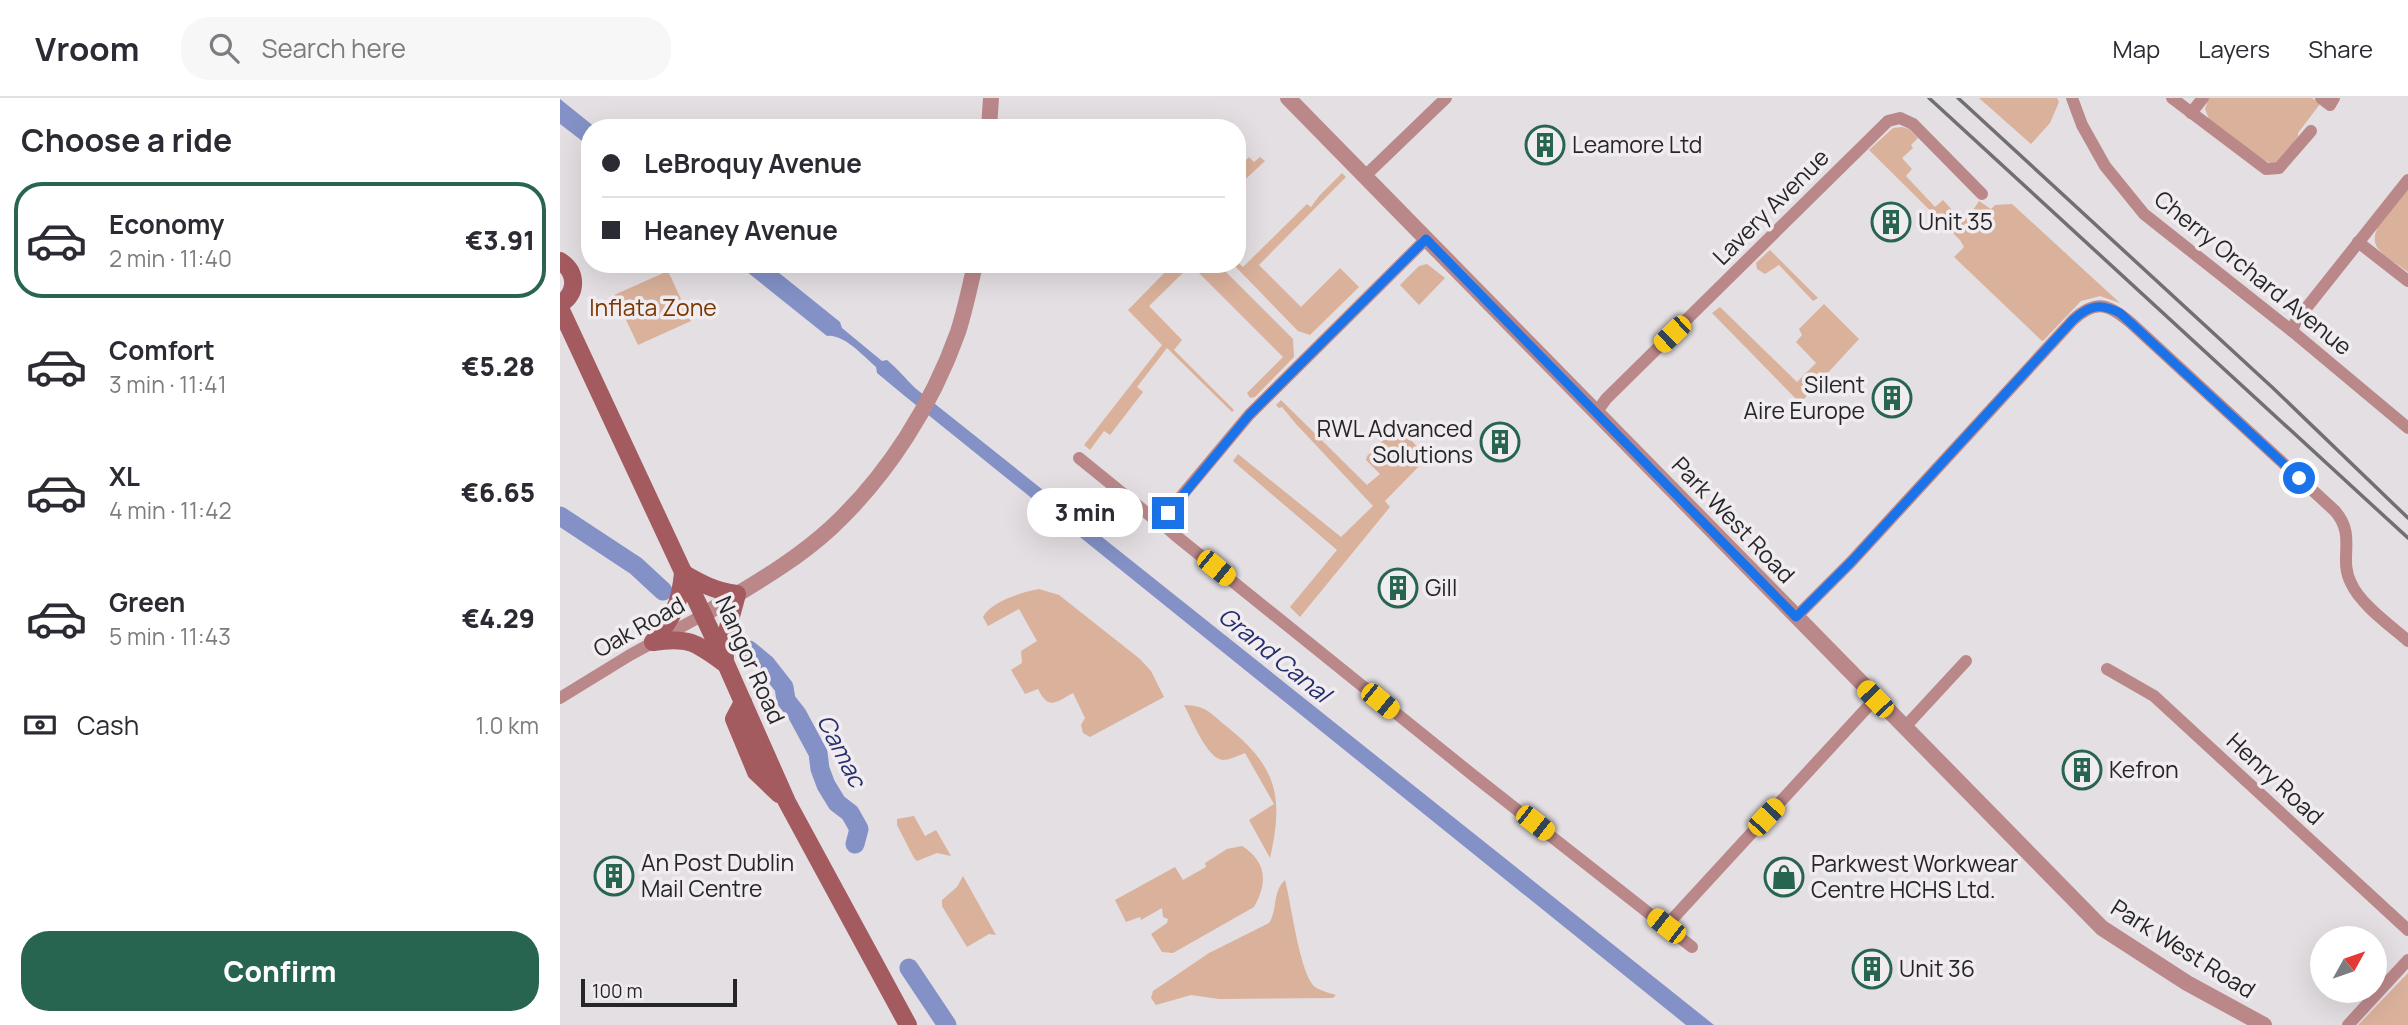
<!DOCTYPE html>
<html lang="en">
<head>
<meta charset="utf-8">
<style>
  :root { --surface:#fff; --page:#f7f7f7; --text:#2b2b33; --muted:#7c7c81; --line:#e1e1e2; --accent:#286551 }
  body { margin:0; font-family:Manrope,sans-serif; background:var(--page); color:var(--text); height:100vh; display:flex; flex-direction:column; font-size:26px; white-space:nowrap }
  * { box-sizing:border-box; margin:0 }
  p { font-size:23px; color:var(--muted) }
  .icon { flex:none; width:38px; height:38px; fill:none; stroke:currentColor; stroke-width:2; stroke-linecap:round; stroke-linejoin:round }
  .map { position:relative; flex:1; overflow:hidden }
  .sheet { display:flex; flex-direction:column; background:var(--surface); width:560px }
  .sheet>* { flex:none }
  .hud { position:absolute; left:21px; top:21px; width:665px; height:154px; border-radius:28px; box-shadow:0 7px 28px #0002; display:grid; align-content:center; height:154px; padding:0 21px; background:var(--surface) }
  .needle { width:46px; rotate:50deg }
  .fabs { position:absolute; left:1750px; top:828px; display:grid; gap:14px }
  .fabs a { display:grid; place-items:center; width:77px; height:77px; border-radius:50%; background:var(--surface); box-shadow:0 7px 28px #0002; font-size:35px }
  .scale { position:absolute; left:21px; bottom:18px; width:156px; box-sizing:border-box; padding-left:7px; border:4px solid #272627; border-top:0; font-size:19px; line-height:24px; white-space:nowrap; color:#272627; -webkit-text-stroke:5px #f1ecef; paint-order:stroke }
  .end { position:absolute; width:32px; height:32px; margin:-16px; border:9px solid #1a73e8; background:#fff; box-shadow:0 0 0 4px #fff }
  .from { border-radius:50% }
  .bubble { position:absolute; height:49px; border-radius:24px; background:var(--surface); box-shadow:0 7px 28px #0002; font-size:23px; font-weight:800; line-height:49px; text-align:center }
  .car { position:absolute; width:21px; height:42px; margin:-21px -10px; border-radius:9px; box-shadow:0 0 5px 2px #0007; background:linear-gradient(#f5c518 24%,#345 0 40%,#f5c518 0 76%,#345 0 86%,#f5c518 0) }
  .hud b { display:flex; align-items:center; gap:24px; height:66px; font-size:26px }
  .hud b+b { border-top:2px solid var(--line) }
  .hud i { width:18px; height:18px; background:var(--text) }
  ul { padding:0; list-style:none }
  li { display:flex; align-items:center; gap:21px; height:116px; margin:0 14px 10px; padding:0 7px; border:4px solid transparent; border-radius:28px }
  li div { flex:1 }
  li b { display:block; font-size:26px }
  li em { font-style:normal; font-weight:800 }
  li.selected { border-color:var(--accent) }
  li>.icon { width:63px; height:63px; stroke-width:1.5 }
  h2 { padding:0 21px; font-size:32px; line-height:84px }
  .pay { display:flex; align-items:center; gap:18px; height:77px; padding:0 21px; font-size:26px }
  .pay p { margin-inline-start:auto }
  .button { display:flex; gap:14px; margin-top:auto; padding:14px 21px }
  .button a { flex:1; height:80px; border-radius:28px; background:var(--accent); color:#fff; font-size:28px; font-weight:800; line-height:80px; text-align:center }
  header { display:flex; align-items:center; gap:42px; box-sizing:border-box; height:98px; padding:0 35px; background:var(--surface); border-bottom:2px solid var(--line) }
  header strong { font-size:33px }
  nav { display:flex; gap:38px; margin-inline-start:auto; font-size:24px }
  .search { width:490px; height:63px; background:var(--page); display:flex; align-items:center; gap:18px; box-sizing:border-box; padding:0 24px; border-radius:28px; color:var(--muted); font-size:26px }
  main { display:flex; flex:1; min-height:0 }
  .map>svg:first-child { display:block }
  .green { fill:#dab19b }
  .water { fill:#8391c6 }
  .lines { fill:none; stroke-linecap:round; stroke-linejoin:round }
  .river { stroke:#8391c6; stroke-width:19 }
  .minor { stroke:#bb888a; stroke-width:12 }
  .tertiary { stroke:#bb888a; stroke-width:16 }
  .secondary { stroke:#a45b60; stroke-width:18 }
  .rail { stroke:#726f71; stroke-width:3.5 }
  .route { stroke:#1a73e8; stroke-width:9 }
  .labels { text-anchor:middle; stroke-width:7; stroke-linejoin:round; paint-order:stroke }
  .poi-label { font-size:23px; fill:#272627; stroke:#f1ecef; text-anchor:start }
  .street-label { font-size:23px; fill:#272627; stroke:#f1ecef }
  .park-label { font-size:23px; fill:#793600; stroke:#f1ecef }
  .water-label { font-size:24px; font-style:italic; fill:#242e6e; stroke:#f1ecef }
</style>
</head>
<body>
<header>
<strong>Vroom</strong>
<div class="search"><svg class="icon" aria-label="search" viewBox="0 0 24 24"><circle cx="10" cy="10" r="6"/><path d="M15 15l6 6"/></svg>Search here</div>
<nav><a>Map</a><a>Layers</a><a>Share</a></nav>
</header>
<main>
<section class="sheet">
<h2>Choose a ride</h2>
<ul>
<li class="selected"><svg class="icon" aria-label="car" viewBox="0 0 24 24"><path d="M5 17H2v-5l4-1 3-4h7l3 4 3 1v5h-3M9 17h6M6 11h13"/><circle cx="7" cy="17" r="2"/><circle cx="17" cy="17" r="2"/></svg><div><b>Economy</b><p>2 min · 11:40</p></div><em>€3.91</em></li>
<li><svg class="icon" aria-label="car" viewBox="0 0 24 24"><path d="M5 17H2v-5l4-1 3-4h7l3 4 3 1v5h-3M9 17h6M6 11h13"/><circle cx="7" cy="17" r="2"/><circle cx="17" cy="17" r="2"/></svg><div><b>Comfort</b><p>3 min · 11:41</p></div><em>€5.28</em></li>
<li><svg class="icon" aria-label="car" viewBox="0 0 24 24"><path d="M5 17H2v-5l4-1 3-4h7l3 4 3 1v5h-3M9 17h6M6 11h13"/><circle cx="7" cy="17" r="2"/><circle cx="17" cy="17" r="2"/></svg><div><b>XL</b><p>4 min · 11:42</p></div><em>€6.65</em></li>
<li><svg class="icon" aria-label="car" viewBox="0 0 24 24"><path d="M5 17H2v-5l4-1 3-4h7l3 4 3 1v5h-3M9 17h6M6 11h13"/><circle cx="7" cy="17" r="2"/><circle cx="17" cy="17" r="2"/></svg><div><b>Green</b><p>5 min · 11:43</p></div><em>€4.29</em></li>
</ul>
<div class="pay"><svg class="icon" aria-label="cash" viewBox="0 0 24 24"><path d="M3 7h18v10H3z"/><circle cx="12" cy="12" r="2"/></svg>Cash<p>1.0 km</p></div>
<div class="button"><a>Confirm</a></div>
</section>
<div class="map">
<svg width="1848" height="927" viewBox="0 0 1848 927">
  <rect width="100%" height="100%" fill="#e4dfe2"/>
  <!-- green -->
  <g class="green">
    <polygon points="1419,0 1497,0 1499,4 1490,25 1471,46"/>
    <polygon points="1649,0 1752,0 1760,6 1738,35 1738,38 1720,63 1711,65 1703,62 1649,21 1645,11"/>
    <polygon points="1342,29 1349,31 1358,40 1351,47 1353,50 1342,60 1352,71 1346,78 1375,109 1383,102 1393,113 1387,119 1397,129 1409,118 1419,103 1431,111 1435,107 1452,106 1560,205 1540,198 1521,203 1483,243 1481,242 1394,159 1404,149 1400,142 1309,52 1333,30"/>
    <polygon points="689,59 694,64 700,59 705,63 677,89 677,70"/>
    <polygon points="782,75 786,79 699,167 741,209 780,170 799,189 750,237 738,233 673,166 677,166 677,164 683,169 747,106 751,109 759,98"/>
    <path d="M 1848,91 L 1848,174 C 1839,167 1823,158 1817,149 C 1806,132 1838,104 1848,91 Z"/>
    <polygon points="1210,152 1258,200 1253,203 1219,167 1205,176 1197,171 1196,165"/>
    <polygon points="613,166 658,166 733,241 734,259 695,299 690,300 687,295 723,259 631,167 589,208 622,242 614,252 674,312 672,314 607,250 577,289 583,294 550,337 544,333 530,352 524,347 602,247 568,212"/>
    <polygon points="867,166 885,180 859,207 840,187 859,168"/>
    <polygon points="108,173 131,223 78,247 54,197"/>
    <polygon points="1264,206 1299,241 1240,305 1152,215 1160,209 1237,284 1256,265 1236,244 1242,237 1239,231"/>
    <polygon points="721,302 807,387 820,376 806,362 807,358 833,333 831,330 836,325 867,360 825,403 830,409 740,519 730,509 777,452 673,363 678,356 781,439 813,408 736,326 722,309 719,310 716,307"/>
    <path d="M 479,491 L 499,497 L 580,561 L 591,573 L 604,599 L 530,639 L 523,635 L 521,627 L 525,620 L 513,595 C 496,604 489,613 478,591 L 465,596 L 451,572 L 462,565 L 461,553 L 477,543 L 459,511 L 428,528 L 423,519 C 431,503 463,494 479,491 Z"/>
    <path d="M 624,607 C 647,608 649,614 666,628 C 717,668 724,699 710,760 L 689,722 L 714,706 L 685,655 C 679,657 670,662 663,662 C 647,661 631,620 624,607 Z"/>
    <polygon points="354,718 365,738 376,732 391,758 377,755 357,763 354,760 337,727 337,721"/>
    <path d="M 682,748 C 707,764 708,785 694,809 L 613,855 L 602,854 L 591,836 L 607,825 L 608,821 L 603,819 L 602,810 L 581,822 L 580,819 L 566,824 L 555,802 L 615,769 L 623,782 L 646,769 L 645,765 L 667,751 Z"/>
    <polygon points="403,778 436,837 429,836 407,849 382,808 382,802 397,789"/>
    <path d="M 725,782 C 731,804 740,877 755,889 C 761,893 770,895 776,897 L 773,900 L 659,901 L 631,897 L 596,907 L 591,900 L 593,893 L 649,855 L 709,825 C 718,812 712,794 725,782 Z"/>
    <polygon points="1848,875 1848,927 1798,927"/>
  </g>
  <!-- water -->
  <g class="water">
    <polygon points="0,1 36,30 30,30 30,49 0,26"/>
    <path d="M 177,166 L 208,166 L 280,224 L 282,230 L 322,263 L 327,262 C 338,271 345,280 355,290 L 1154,927 L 1126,927 L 346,299 L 317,275 L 316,269 C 303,258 284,236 267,238 Z"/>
  </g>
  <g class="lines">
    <!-- river -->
    <g class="river">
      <polyline points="0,418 76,468 103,493"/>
      <polyline points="189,552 206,566 224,589 226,602 237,616 258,655 260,671 266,687 277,705 290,715 299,731 295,746"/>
      <polyline points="349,870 387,927"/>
    </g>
    <!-- minor -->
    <g class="minor">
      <polyline points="1512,0 1522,27 1545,68 1584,116 1732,233 1848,330"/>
      <polyline points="1612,0 1706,71 1719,70 1751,33"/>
      <polyline points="1761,0 1770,7 1774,0"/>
      <polyline points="1631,15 1643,0"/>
      <polyline points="805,78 886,0"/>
      <polyline points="1798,144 1848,183"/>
      <polyline points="1732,233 1736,223 1848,82"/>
      <polyline points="1036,315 1046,301 1328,23 1340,20 1353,26 1422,96"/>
      <polyline points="519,360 593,420 604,424 607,430 615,437 914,678 1132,849"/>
      <polyline points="604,424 608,414 689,317 866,141"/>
      <path d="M 1236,519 L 1291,464 L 1513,222 C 1536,201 1549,206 1571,225 L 1775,413 C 1797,438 1778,460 1791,485 C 1800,506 1831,528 1848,543"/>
      <polyline points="1547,571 1594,598 1848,832"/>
      <polyline points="0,600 70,557 143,517"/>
      <polyline points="1344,630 1406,563"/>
      <polyline points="1106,828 1315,601"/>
      <polyline points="1788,927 1848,862"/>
    </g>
    <!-- tertiary -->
    <g class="tertiary">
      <polyline points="728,0 1542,830 1627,885 1704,927"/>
      <polyline points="429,30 431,0"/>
      <path d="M 143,517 C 187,490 233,465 271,430 C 328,377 372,307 398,234 C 405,212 410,189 415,166"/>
    </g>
    <!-- secondary -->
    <g class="secondary">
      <path d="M 0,163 C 17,174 18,195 0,206"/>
      <polyline points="0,210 166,566 227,704 348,927"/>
      <path d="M 123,475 C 141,486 156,493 177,496 C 172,517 163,539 165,561"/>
      <path d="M 93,544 C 129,539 135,544 164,565"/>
      <path d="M 93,544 C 113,519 120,507 123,475"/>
      <polyline points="183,604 174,621 196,674 219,696"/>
    </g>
    <!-- rail -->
    <g class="rail">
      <polyline points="1369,0 1848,440"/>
      <polyline points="1398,0 1713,290 1848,420"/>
    </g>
  </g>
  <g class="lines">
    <!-- route -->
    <path class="route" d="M 608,415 L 689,317 L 866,141 L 1236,519 L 1291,464 L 1513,222 C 1529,207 1540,205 1560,215 L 1739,380"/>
  </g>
  <!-- icons -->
  <defs>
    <symbol id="building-ring" viewBox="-11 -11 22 22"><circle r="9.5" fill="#f1ecef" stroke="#286551" stroke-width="1.5"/><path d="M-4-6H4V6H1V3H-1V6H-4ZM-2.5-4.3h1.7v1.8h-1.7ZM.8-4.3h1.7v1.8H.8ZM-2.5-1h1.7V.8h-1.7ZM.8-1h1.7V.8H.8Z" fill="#286551"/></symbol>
    <symbol id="shop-ring" viewBox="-11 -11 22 22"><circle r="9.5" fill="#f1ecef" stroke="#286551" stroke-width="1.5"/><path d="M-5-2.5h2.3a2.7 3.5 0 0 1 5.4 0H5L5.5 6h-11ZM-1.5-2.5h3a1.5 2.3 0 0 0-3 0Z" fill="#286551"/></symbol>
  </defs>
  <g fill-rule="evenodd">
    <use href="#building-ring" x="963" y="25" width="44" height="44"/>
    <use href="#building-ring" x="1309" y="102" width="44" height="44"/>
    <use href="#building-ring" x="1310" y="278" width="44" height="44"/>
    <use href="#building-ring" x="918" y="322" width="44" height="44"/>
    <use href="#building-ring" x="816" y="468" width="44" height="44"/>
    <use href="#building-ring" x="1500" y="650" width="44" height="44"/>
    <use href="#building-ring" x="32" y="756" width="44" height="44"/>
    <use href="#shop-ring" x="1202" y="757" width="44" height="44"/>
    <use href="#building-ring" x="1290" y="849" width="44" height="44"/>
  </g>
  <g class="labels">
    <!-- poi labels -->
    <g class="poi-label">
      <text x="1012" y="55">Leamore Ltd</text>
      <text x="1358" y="132">Unit 35</text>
      <text x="1305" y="295" text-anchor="end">Silent<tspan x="1305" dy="26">Aire Europe</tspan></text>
      <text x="913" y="339" text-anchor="end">RWL Advanced<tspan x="913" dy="26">Solutions</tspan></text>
      <text x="865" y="498">Gill</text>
      <text x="1549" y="680">Kefron</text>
      <text x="81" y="773">An Post Dublin<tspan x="81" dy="26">Mail Centre</tspan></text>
      <text x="1251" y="774">Parkwest Workwear<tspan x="1251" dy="26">Centre HCHS Ltd.</tspan></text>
      <text x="1339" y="879">Unit 36</text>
    </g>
    <!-- street labels -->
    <g class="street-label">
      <text transform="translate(1211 109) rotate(-45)" y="8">Lavery Avenue</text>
      <text transform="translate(1693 175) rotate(39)" y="8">Cherry Orchard Avenue</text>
      <text transform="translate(1173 422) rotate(46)" y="8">Park West Road</text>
      <text transform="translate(79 529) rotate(-29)" y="8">Oak Road</text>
      <text transform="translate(190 562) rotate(66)" y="8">Nangor Road</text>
      <text transform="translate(1715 681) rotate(43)" y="8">Henry Road</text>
      <text transform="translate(1623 851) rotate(32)" y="8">Park West Road</text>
    </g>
    <!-- park labels -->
    <g class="park-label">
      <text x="93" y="218">Inflata Zone</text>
    </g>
    <!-- water labels -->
    <g class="water-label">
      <text transform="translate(714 557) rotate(39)" y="8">Grand Canal</text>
      <text transform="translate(281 653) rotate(63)" y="8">Camac</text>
    </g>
  </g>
</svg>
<div class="fabs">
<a><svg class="needle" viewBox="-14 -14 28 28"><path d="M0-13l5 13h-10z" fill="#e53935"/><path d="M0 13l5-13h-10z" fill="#7c7c81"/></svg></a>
</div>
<div class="scale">100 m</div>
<i class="end from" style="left:1739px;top:380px"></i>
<i class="end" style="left:608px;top:415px"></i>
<div class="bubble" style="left:467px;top:390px;width:116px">3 min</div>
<i class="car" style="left:1112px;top:236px;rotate:226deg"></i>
<i class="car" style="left:656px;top:470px;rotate:129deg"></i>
<i class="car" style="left:1315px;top:601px;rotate:316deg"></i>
<i class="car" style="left:820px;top:603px;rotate:129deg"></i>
<i class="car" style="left:1206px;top:719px;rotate:43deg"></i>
<i class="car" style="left:975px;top:725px;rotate:128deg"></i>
<i class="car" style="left:1106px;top:828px;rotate:308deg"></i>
<div class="hud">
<b><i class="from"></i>LeBroquy Avenue</b>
<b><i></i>Heaney Avenue</b>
</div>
</div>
</main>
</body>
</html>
